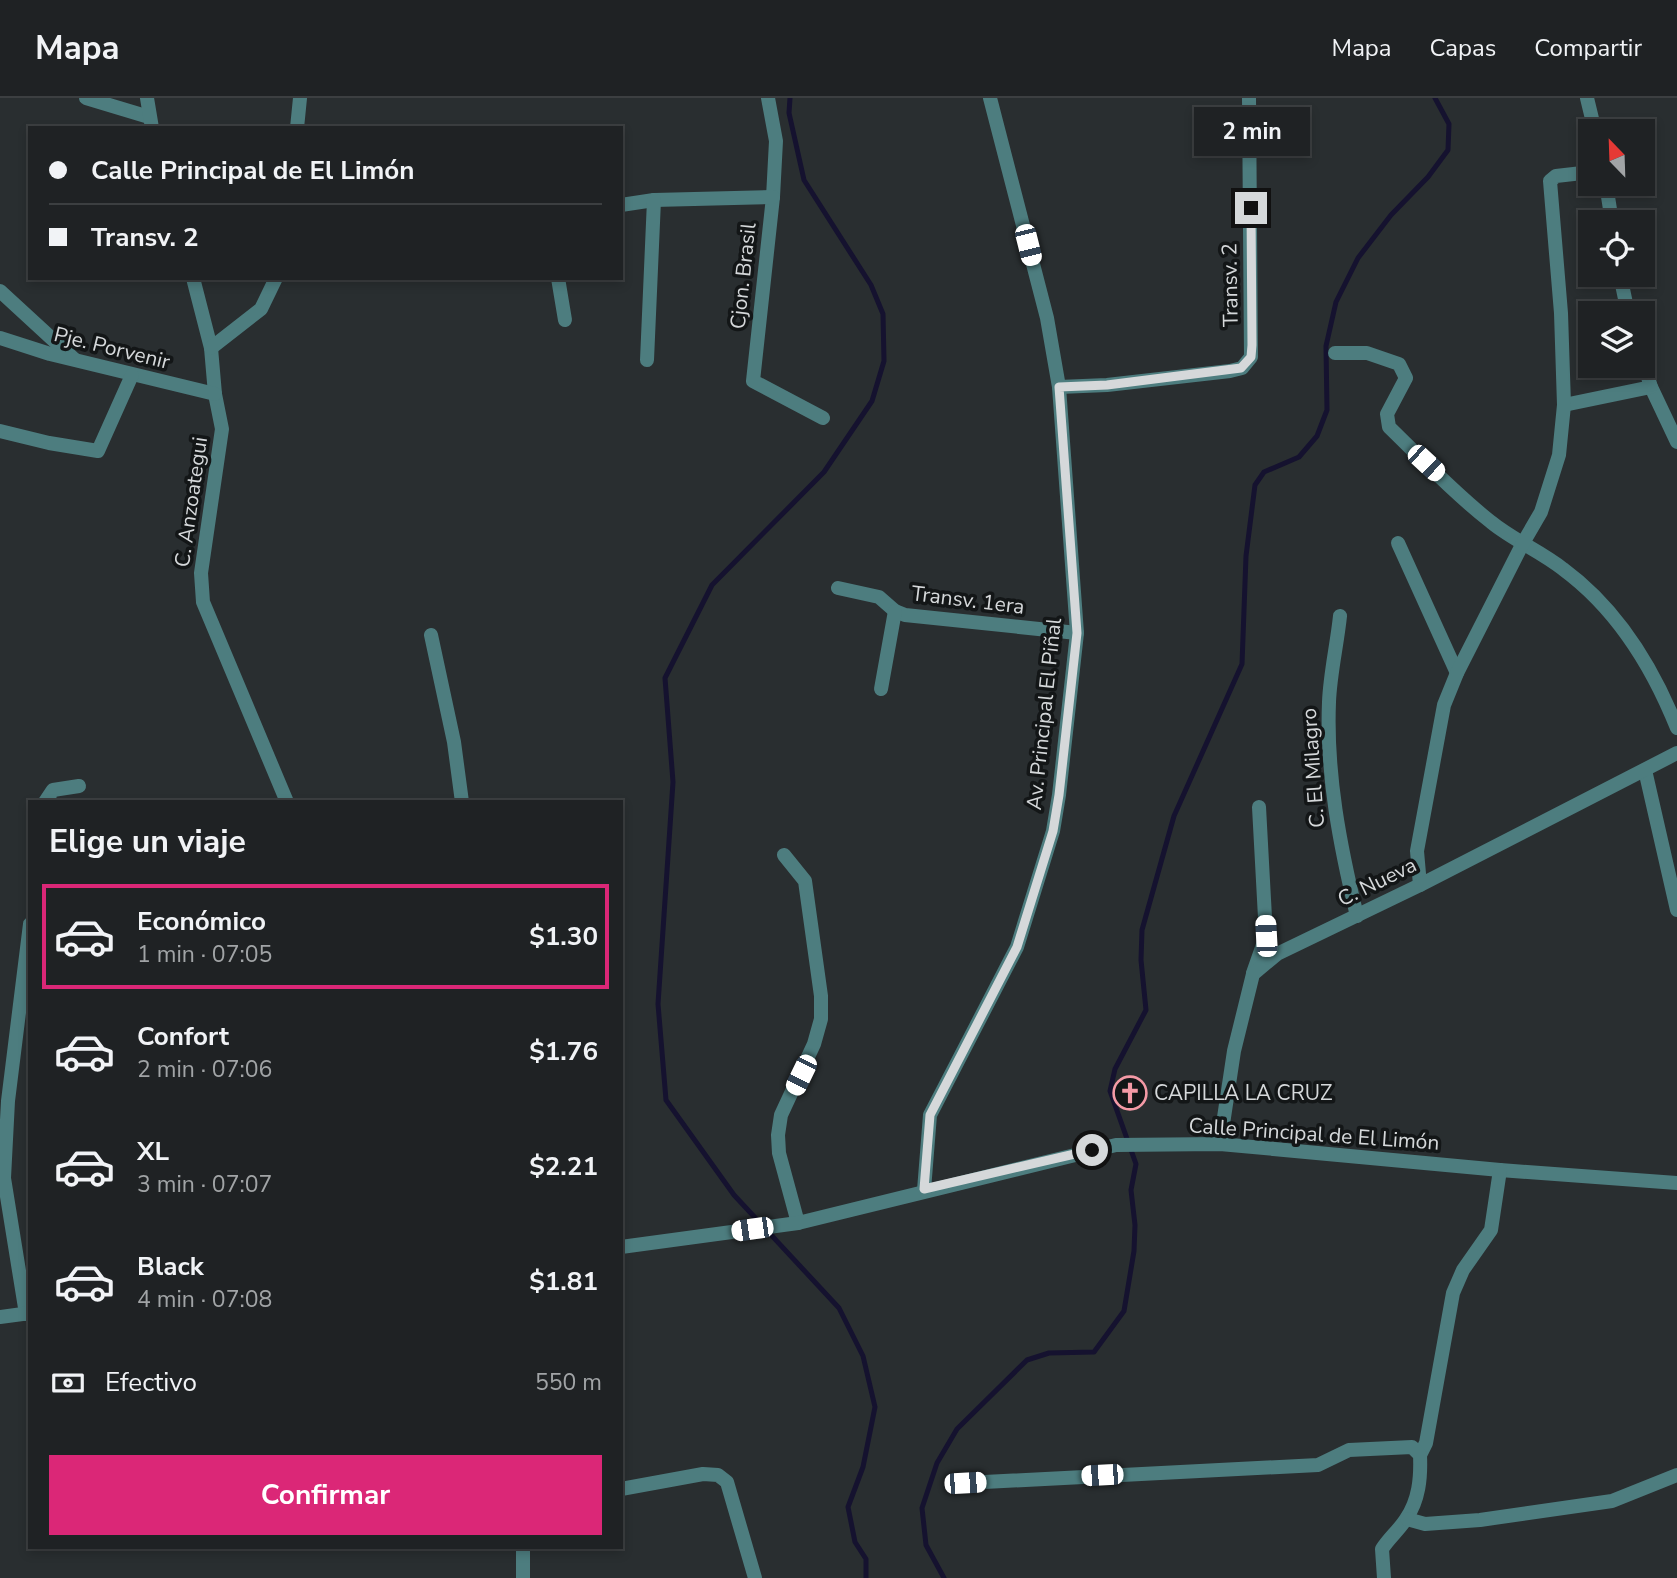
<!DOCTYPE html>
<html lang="es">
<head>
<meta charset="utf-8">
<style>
  :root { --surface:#1f2224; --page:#272a2c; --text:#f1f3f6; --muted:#a1a4a6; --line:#3c3f41; --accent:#db2777 }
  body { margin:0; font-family:"Nunito Sans",sans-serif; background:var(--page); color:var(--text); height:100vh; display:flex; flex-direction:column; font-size:26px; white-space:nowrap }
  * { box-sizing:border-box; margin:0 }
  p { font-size:23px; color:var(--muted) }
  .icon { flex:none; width:38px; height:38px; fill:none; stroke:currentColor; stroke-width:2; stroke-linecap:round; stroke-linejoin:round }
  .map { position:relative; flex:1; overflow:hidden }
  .panel { position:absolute; left:28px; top:702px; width:595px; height:749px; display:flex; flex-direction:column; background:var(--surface); border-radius:0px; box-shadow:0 4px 10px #0003,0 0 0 2px var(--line) }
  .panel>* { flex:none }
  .guide { position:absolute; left:28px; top:28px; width:595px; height:154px; border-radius:0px; box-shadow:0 4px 10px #0003,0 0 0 2px var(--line); display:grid; align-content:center; height:154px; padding:0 21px; background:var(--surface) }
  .needle { width:46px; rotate:337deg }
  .fabs { position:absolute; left:1578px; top:21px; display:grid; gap:14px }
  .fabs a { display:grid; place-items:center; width:77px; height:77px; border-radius:0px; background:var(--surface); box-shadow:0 4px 10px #0003,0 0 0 2px var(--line); font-size:35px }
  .end { position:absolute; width:32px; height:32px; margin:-16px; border:9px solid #d5d8da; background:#111; box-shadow:0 0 0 4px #111 }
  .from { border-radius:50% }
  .bubble { position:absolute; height:49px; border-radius:0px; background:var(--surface); box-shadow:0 4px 10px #0003,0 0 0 2px var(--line); font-size:23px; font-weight:700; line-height:49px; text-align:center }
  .car { position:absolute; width:21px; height:42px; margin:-21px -10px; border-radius:9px; box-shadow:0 0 5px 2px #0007; background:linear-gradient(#fff 24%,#345 0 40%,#fff 0 76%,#345 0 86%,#fff 0) }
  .guide b { display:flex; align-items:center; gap:24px; height:66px; font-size:26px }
  .guide b+b { border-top:2px solid var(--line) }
  .guide i { width:18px; height:18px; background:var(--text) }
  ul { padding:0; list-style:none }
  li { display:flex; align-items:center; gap:21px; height:105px; margin:0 14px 10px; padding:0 7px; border:4px solid transparent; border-radius:0px }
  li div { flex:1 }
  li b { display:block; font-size:26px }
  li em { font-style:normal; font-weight:700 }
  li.selected { border-color:var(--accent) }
  li>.icon { width:63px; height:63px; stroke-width:1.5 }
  h2 { padding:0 21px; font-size:32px; line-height:84px }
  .pay { display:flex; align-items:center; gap:18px; height:77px; padding:0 21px; font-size:26px }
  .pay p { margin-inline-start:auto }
  .primary-button { display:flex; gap:14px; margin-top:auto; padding:14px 21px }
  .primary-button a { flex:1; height:80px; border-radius:0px; background:var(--accent); color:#fff; font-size:28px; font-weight:700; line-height:80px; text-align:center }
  header { display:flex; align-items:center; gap:42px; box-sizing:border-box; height:98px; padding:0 35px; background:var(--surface); border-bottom:2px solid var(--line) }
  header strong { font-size:33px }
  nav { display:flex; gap:38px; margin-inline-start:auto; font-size:24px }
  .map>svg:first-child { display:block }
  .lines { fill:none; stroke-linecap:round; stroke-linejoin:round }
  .stream { stroke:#15122f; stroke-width:5 }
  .street { stroke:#4d7d7f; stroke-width:14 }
  .route { stroke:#d5d8da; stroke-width:9 }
  .labels { text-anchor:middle; stroke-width:7; stroke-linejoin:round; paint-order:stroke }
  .street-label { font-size:21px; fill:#d5d8da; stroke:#131617 }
  .poi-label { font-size:21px; fill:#d5d8da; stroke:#131617; text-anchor:start }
</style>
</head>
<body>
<header>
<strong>Mapa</strong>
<nav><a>Mapa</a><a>Capas</a><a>Compartir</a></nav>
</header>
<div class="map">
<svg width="1677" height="1480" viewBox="0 0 1677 1480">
  <rect width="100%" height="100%" fill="#292e30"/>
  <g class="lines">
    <!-- stream -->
    <g class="stream">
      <polyline points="790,0 789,15 804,82 871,187 883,216 884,263 872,303 824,374 712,487 665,580 673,684 658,906 666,1002 734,1097 839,1210 863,1258 875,1309 863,1369 848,1409 855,1444 866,1461 866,1480"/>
      <polyline points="944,1480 926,1447 922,1410 937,1365 957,1331 1027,1262 1049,1255 1094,1254 1124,1213 1134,1153 1135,1127 1131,1092 1136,1066 1110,993 1115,971 1146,912 1141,862 1142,832 1174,718 1242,566 1246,458 1255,387 1264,374 1299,359 1317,338 1327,312 1326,248 1336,204 1358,160 1391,117 1428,79 1448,52 1449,26 1435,0"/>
    </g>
    <!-- street -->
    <g class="street">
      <polyline points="86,0 149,19"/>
      <polyline points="147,0 152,30"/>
      <polyline points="768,0 776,43 773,99 753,283 823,320"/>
      <polyline points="1587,0 1595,33"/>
      <polyline points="297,30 300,0"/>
      <polyline points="1606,86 1612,124"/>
      <polyline points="621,107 654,102 773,99"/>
      <polyline points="1620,177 1628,215"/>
      <polyline points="193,180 211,250 215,296 222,331 201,475 203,504 287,704"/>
      <polyline points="558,180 565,222"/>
      <polyline points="0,193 74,261"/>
      <polyline points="0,240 50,256 215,296"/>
      <polyline points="211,250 261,211 276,180"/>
      <path d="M 1335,255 L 1367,255 L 1399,266 L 1406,280 L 1387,316 L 1389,329 C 1422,361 1455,396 1491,424 C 1513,442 1540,453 1563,471 C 1616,510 1653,570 1677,630"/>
      <polyline points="647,262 654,102"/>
      <polyline points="1643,263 1651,289 1677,344"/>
      <polyline points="1059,289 1107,287 1230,273 1242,270 1251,259 1249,0"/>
      <polyline points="1564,307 1651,289"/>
      <polyline points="0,333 49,345 98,353 132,277"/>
      <polyline points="1398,445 1457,575"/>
      <polyline points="838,490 879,499 895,513 905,517 1077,535"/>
      <path d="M 1340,518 C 1337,547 1330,576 1329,604 C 1326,676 1340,748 1357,818"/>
      <polyline points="431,537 454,644 462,704"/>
      <polyline points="881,591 895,513"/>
      <polyline points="1645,672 1677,812"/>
      <polyline points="45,704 53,692 79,688"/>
      <polyline points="784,757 805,783 821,898 821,921 814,946 781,1017 778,1037 779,1055 798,1125"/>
      <polyline points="1420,787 1417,753 1444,607 1457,575 1523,445 1541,414 1559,357 1564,307 1561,215 1550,83 1556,78 1591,74"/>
      <polyline points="1253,875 1266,838 1259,709"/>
      <polyline points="1220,1046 1234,953 1253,876 1277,856 1420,787 1677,655"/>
      <polyline points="924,1092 930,1017 1017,849 1053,733 1059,697 1077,535 1059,289 1047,220 990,0"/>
      <polyline points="621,1149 798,1125 1116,1047 1220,1046 1500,1072 1677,1085"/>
      <polyline points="26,1216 4,1080 8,1003 30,826"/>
      <polyline points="0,1219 30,1215"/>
      <polyline points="1420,1357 1426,1345 1453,1195 1463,1172 1491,1132 1500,1072"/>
      <path d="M 965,1385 L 1318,1367 L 1349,1352 L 1412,1349 L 1420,1357 C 1421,1380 1419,1402 1406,1421 C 1399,1432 1389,1440 1382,1451 L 1384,1480"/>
      <polyline points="621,1391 703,1376 718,1377 727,1384 755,1480"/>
      <polyline points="1407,1421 1425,1426 1480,1422 1612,1403 1677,1377"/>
      <polyline points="523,1480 523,1449"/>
    </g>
  </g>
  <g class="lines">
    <!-- route -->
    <polyline class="route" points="1092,1052 924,1091 930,1017 1017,849 1053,733 1059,697 1077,535 1059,289 1107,287 1241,270 1251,259 1252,247 1251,110"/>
  </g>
  <!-- icons -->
  <defs>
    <symbol id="church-ring" viewBox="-11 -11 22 22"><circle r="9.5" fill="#131617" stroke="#f49aa6" stroke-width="1.5"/><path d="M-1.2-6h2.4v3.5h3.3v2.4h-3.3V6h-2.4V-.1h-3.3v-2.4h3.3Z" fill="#f49aa6"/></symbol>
  </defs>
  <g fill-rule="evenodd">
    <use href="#church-ring" x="1111" y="976" width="38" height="38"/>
  </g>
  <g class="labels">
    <!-- street labels -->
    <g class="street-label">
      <text transform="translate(743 178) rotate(-84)" y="7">Cjon. Brasil</text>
      <text transform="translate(1230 187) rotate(-91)" y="7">Transv. 2</text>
      <text transform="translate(112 250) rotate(14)" y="7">Pje. Porvenir</text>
      <text transform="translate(191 404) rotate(-82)" y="7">C. Anzoategui</text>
      <text transform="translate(968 502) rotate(7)" y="7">Transv. 1era</text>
      <text transform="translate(1044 616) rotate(-84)" y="7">Av. Principal El Piñal</text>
      <text transform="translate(1313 670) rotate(-94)" y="7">C. El Milagro</text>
      <text transform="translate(1377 784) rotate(-26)" y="7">C. Nueva</text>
      <text transform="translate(1314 1036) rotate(4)" y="7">Calle Principal de El Limón</text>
    </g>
    <!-- poi labels -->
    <g class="poi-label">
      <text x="1154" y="1002">CAPILLA LA CRUZ</text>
    </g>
  </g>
</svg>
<div class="fabs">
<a><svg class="needle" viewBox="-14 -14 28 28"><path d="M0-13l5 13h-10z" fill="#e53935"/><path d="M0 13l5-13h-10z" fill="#a1a4a6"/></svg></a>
<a><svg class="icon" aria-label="locate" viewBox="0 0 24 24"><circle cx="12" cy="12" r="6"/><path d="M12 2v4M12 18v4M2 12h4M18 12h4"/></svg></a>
<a><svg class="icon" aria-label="layers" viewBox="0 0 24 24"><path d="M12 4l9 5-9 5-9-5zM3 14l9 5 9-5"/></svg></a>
</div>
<i class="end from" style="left:1092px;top:1052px"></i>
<i class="end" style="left:1251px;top:110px"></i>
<div class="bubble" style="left:1194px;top:9px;width:116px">2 min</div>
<i class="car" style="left:1028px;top:147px;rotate:166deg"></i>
<i class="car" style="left:1426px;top:365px;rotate:133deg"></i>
<i class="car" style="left:1266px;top:838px;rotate:357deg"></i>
<i class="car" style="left:801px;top:977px;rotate:206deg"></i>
<i class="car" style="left:752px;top:1131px;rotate:262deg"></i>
<i class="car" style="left:1102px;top:1377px;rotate:267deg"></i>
<i class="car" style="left:965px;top:1385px;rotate:87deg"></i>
<div class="guide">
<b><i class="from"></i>Calle Principal de El Limón</b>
<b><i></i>Transv. 2</b>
</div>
<section class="panel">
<h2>Elige un viaje</h2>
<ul>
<li class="selected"><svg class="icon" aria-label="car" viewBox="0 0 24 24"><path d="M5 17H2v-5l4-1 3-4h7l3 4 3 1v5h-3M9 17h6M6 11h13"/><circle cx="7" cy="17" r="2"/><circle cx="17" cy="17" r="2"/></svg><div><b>Económico</b><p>1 min · 07:05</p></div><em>$1.30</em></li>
<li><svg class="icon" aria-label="car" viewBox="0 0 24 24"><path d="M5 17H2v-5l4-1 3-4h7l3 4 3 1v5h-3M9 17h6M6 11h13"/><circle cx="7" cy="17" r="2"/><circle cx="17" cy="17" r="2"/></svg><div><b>Confort</b><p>2 min · 07:06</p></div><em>$1.76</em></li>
<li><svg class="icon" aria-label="car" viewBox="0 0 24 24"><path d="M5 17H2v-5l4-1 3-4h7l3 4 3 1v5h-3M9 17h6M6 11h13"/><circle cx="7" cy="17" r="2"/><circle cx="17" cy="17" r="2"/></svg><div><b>XL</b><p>3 min · 07:07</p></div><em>$2.21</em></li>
<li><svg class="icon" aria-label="car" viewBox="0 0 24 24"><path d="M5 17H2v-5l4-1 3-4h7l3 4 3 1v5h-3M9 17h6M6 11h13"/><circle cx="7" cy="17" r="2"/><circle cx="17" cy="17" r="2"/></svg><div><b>Black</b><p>4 min · 07:08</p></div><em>$1.81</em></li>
</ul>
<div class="pay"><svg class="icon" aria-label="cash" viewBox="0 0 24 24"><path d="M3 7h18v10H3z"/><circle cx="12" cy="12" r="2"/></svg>Efectivo<p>550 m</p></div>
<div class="primary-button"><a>Confirmar</a></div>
</section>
</div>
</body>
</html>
